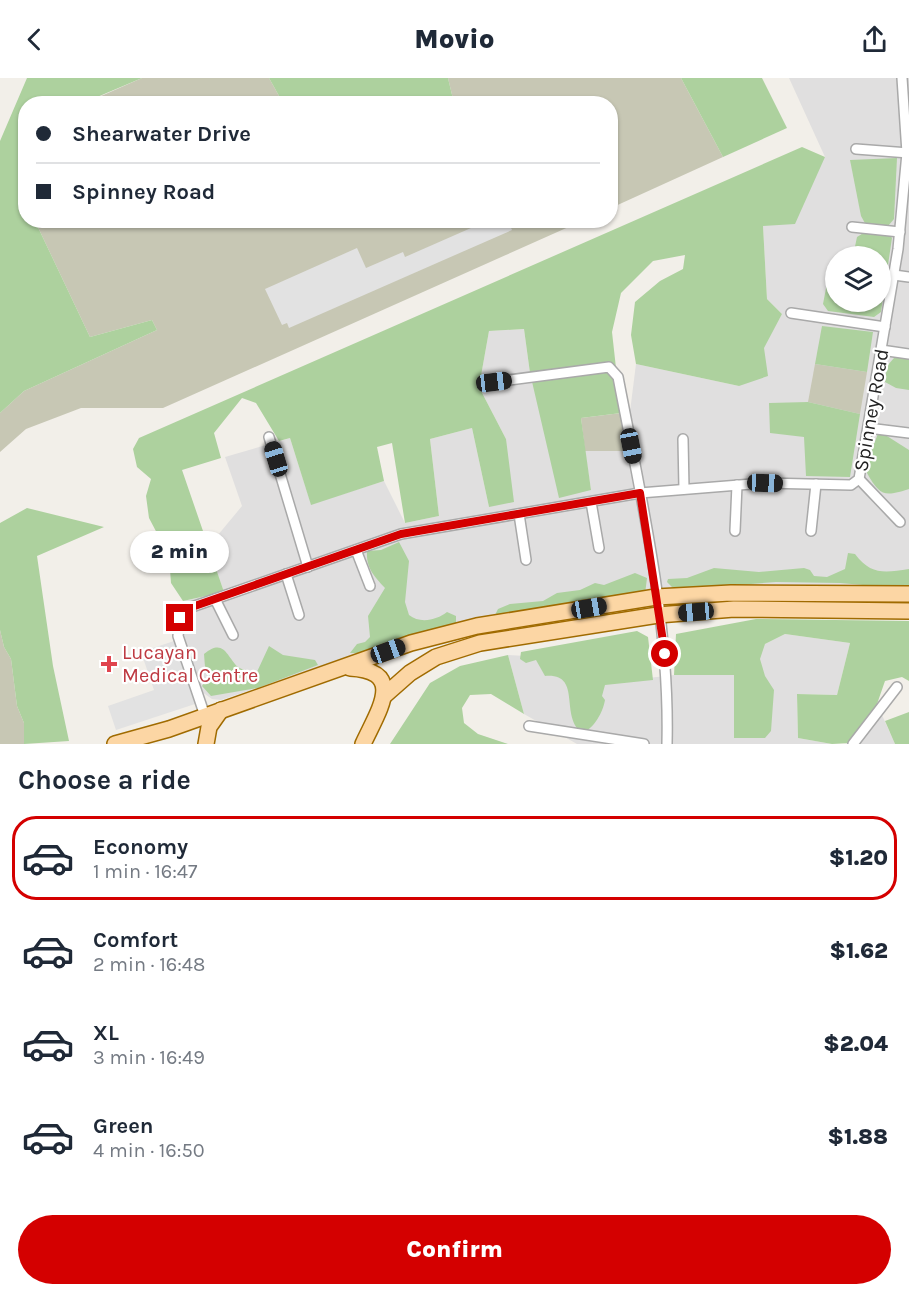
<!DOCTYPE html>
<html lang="en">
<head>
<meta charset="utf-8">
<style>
  :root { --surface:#fff; --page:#f2f2f3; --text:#1f2937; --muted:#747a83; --line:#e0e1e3; --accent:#d40000 }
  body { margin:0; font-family:Karla,sans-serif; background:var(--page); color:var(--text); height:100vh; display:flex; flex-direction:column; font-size:22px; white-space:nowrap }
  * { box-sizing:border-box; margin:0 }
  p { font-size:20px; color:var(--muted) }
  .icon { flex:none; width:33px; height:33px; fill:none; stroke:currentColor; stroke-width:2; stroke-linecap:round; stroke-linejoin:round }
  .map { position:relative; height:666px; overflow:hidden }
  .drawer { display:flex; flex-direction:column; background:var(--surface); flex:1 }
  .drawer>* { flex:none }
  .guide { position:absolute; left:18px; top:18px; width:600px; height:132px; border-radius:24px; box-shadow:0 2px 4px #0004; display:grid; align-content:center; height:132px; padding:0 18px; background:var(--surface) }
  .tools { position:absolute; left:825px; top:168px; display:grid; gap:12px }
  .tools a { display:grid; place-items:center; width:66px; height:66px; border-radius:50%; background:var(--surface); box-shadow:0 2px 4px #0004; font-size:30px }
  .end { position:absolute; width:27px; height:27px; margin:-14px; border:8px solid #d40000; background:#fff; box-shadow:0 0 0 3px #fff }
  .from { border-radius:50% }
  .bubble { position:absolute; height:42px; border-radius:21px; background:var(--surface); box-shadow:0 2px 4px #0004; font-size:20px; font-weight:800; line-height:42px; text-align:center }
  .car { position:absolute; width:18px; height:36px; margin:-18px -9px; border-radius:8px; box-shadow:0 0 4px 2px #0007; background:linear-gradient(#222 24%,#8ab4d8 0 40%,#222 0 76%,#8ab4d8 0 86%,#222 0) }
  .guide b { display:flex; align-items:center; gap:21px; height:57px; font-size:22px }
  .guide b+b { border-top:2px solid var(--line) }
  .guide i { width:15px; height:15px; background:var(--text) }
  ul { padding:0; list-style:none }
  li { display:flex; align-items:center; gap:18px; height:84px; margin:0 12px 9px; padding:0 6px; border:3px solid transparent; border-radius:24px }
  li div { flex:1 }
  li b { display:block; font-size:22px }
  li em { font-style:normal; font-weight:800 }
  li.current { border-color:var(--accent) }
  li>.icon { width:54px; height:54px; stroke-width:1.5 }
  h2 { padding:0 18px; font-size:27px; line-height:72px }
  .action { display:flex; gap:12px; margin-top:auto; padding:12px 18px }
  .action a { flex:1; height:69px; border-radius:36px; background:var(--accent); color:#fff; font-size:24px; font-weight:800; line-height:69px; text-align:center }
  header { display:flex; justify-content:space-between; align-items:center; height:78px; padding:0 18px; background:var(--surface); font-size:27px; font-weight:800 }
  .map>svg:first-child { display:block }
  .residential { fill:#e0dfdf; fill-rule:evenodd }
  .construction { fill:#c7c7b4 }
  .forest { fill:#add19e }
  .parking { fill:#e2e2e2 }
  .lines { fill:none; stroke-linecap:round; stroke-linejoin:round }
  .street-casing { stroke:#a9a9a9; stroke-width:12 }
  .primary-casing { stroke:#a06b00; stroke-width:18 }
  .street { stroke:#fff; stroke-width:9 }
  .primary { stroke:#fcd6a4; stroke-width:15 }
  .route { stroke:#d40000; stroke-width:8 }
  .health-dot { fill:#e0444e; stroke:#fff; stroke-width:2 }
  .labels { text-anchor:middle; stroke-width:4.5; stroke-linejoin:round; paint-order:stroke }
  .street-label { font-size:20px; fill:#222; stroke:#fff }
  .health-label { font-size:20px; fill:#be3a42; stroke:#fff; text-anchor:start }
</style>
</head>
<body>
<header><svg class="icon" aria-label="back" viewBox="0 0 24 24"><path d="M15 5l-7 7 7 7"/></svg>Movio<svg class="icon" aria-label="share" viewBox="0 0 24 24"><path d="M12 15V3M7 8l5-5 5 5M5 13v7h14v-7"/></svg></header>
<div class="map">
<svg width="909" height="666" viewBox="0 0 909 666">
  <rect width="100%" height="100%" fill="#f2efe9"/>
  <!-- residential -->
  <g class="residential">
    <path d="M 789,0 L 909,0 L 909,509 L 812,508 L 419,555 L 221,622 L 212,621 L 202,614 L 182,551 L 183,523 L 224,514 L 208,469 L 242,428 L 225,379 L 290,360 L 311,426 L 384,403 L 405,445 L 439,438 L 430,361 L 472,350 L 489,429 L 506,361 L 479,309 L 489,253 L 524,251 L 530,295 L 591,412 L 585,373 L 625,373 L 636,286 L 739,308 L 782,236 L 767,221 L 763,148 L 825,79 ZM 836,178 L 880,178 L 880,224 L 836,224 Z"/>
    <polygon points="785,556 850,565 837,617 797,616 798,660 832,666 577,666 524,636 508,577 561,580 605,605 674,597 734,597 765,566"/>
    <polygon points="877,626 895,666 844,666 849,665"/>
  </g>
  <!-- construction -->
  <g class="construction">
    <polygon points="142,0 269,0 283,25 83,26"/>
    <polygon points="448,0 681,0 723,79 611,130 610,26 444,26 453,21"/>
    <polygon points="35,143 582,143 163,330 81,330 26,351 0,374 0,335 24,313 157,252 152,242 90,259"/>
    <polygon points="815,286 867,294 860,336 808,324"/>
    <polygon points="621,335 625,373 585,373 581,340"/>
    <polygon points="0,552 4,569 11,581 17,628 24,645 24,666 0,666"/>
  </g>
  <!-- forest -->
  <g class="forest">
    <polygon points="27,0 142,0 83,25 26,26 26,142 35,143 90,259 152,242 157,252 24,313 0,335 0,63"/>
    <polygon points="269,0 448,0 453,21 444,26 283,25"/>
    <polygon points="681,0 762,0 787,50 723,79"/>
    <polygon points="802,69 825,79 795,146 763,148 767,221 782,236 764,270 768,298 739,308 636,286 631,257 635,224 660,203 683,191 685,177 653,183 621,215 612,254 621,335 581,340 591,412 559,420 530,295 524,251 489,253 479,309 506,361 514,424 489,429 472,350 430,361 439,438 405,445 392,365 377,369 384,403 311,427 290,360 279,363 256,325 242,320 214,355 221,380 182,392 224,514 183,523 171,505 169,478 149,440 146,418 151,401 137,389 133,371 139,360"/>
    <polygon points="897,80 894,141 888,148 866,147 861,138 850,82"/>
    <polygon points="865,154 889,156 892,160 881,234 874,239 828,233 823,226 828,200 835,194 836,224 880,224 880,178 853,178 857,159"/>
    <polygon points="822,248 873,254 867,294 815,286"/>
    <polygon points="900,279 909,281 909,312 896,310 885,304 887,288 894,280"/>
    <polygon points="808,324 860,336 850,399 806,398 804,359 770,355 769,325"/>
    <path d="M 879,353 L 909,372 L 909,411 C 884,419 880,418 867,395 L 869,379 Z"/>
    <polygon points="27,430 104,449 37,478 53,588 69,663 24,666 24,645 17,628 11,581 4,569 0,552 0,445"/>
    <path d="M 399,464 L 409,483 L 405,524 L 409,537 C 420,546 437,542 447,534 L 456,538 L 456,548 L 451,551 L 401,559 L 364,575 L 350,575 L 357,566 L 365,564 L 370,559 L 368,538 L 385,510 C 374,498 366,490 367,473 L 381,472 Z"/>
    <path d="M 848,475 L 855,476 C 871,497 884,495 909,491 L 909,511 L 840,505 L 776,504 L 686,511 L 672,509 L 667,504 L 668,501 L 687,500 L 714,490 L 759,494 L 804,490 L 810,492 L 814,498 L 827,499 L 845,491 Z"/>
    <polygon points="635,495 647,500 645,516 497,539 495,537 498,531 510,526 543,523 557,515 580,512 595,505 604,507"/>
    <polygon points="756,541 909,543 909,603 902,599 885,603 877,626 849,665 832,666 798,660 797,616 837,617 850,565 785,556 765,566 760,581 765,598 774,612 771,653 765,660 734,660 734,597 674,597 676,556"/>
    <path d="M 637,553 L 648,559 L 653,602 L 605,607 L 602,618 L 605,622 C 603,634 594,651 582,655 C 559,638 583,595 545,598 L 536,582 L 526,585 L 520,581 L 521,574 Z"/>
    <path d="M 269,568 L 283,577 L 315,582 L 318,587 L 258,610 L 211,618 L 202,608 L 209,597 L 205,589 L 204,576 C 224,559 227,579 238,589 C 242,592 251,594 256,596 Z"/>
    <polygon points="508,577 524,636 491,616 470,617 462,630 464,645 478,656 508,666 390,666 430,605 460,588"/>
    <polygon points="909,634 909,666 895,666 885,643"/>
  </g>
  <!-- parking -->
  <g class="parking">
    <polygon points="474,143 508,143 512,152 289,250 287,245 282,247 265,211 357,170 366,190 403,174 405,179 471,150 469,145"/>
    <polygon points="174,563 195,626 116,652 108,628 154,612 141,574"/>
  </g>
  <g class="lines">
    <defs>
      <g id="street">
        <polyline points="856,71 909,75"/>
        <polyline points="852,149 900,154"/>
        <polyline points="894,197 909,199"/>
        <polyline points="791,235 885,249"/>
        <polyline points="881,272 909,276"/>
        <path d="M 494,304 L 609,289 L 618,299 C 641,419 670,543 667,666"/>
        <polyline points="868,350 909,355"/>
        <polyline points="269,359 308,489"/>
        <polyline points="683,361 684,411"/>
        <polyline points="859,401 900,444"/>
        <polyline points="591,424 599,470"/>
        <polyline points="519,436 526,482"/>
        <polyline points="735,453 737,407"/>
        <polyline points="811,453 816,406"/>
        <polyline points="356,472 370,508"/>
        <polyline points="286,496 299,537"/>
        <polyline points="215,521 233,557"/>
        <polyline points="205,638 178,558 180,540 189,530 401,456 640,415 765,405 851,407 859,401 898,171 907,75 902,0"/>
        <polyline points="529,648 644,666"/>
        <polyline points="853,666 897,609"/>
      </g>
      <g id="primary">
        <path d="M 350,590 C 407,593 378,633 363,666"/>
        <polyline points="385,617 410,595 436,579 480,565 658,537 734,531 909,533"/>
        <polyline points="115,666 169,651 411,565 477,548 656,519 731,515 909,516"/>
        <polyline points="206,666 209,649 221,632"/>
      </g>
    </defs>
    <!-- street casing -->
    <use href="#street" class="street-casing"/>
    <!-- primary casing -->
    <use href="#primary" class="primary-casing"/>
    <!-- street -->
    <use href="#street" class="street"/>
    <!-- primary -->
    <use href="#primary" class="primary"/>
  </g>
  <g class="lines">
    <!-- route -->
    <polyline class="route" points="180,540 189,530 401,456 640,415 665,576"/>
  </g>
  <!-- markers -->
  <path class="health-dot" d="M106 577h6v6h6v6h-6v6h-6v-6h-6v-6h6z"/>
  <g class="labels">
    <!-- street labels -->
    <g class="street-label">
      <text transform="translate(871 332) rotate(-80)" y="7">Spinney Road</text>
    </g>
    <!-- health labels -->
    <g class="health-label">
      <text x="122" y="581">Lucayan<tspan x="122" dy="23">Medical Centre</tspan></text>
    </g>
  </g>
</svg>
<div class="tools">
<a><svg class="icon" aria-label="layers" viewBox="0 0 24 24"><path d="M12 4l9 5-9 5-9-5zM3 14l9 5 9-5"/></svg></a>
</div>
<i class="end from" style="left:665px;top:576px"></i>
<i class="end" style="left:180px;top:540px"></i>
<div class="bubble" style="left:130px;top:453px;width:99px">2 min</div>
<i class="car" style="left:494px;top:304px;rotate:83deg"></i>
<i class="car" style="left:631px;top:368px;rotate:169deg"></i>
<i class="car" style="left:276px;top:381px;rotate:343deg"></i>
<i class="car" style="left:765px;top:405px;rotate:92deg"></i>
<i class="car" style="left:589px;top:530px;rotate:80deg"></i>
<i class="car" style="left:696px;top:534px;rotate:265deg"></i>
<i class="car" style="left:388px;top:573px;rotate:70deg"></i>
<div class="guide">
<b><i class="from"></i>Shearwater Drive</b>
<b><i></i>Spinney Road</b>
</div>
</div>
<section class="drawer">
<h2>Choose a ride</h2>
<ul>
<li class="current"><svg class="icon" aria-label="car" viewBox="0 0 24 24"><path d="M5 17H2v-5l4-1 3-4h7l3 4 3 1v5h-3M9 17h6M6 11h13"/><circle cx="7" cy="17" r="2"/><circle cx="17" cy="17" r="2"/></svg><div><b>Economy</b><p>1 min · 16:47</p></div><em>$1.20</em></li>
<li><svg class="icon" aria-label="car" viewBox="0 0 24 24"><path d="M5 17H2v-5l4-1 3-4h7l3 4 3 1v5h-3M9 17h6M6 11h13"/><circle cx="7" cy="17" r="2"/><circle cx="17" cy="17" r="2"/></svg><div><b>Comfort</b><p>2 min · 16:48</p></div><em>$1.62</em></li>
<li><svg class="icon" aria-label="car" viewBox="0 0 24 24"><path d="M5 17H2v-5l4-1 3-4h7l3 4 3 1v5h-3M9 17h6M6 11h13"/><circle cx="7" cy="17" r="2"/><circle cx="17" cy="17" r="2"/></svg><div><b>XL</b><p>3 min · 16:49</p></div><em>$2.04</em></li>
<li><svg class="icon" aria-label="car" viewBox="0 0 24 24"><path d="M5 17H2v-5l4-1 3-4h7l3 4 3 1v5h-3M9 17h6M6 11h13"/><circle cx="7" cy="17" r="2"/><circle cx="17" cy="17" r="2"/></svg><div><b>Green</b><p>4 min · 16:50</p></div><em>$1.88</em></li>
</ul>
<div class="action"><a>Confirm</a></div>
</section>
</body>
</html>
